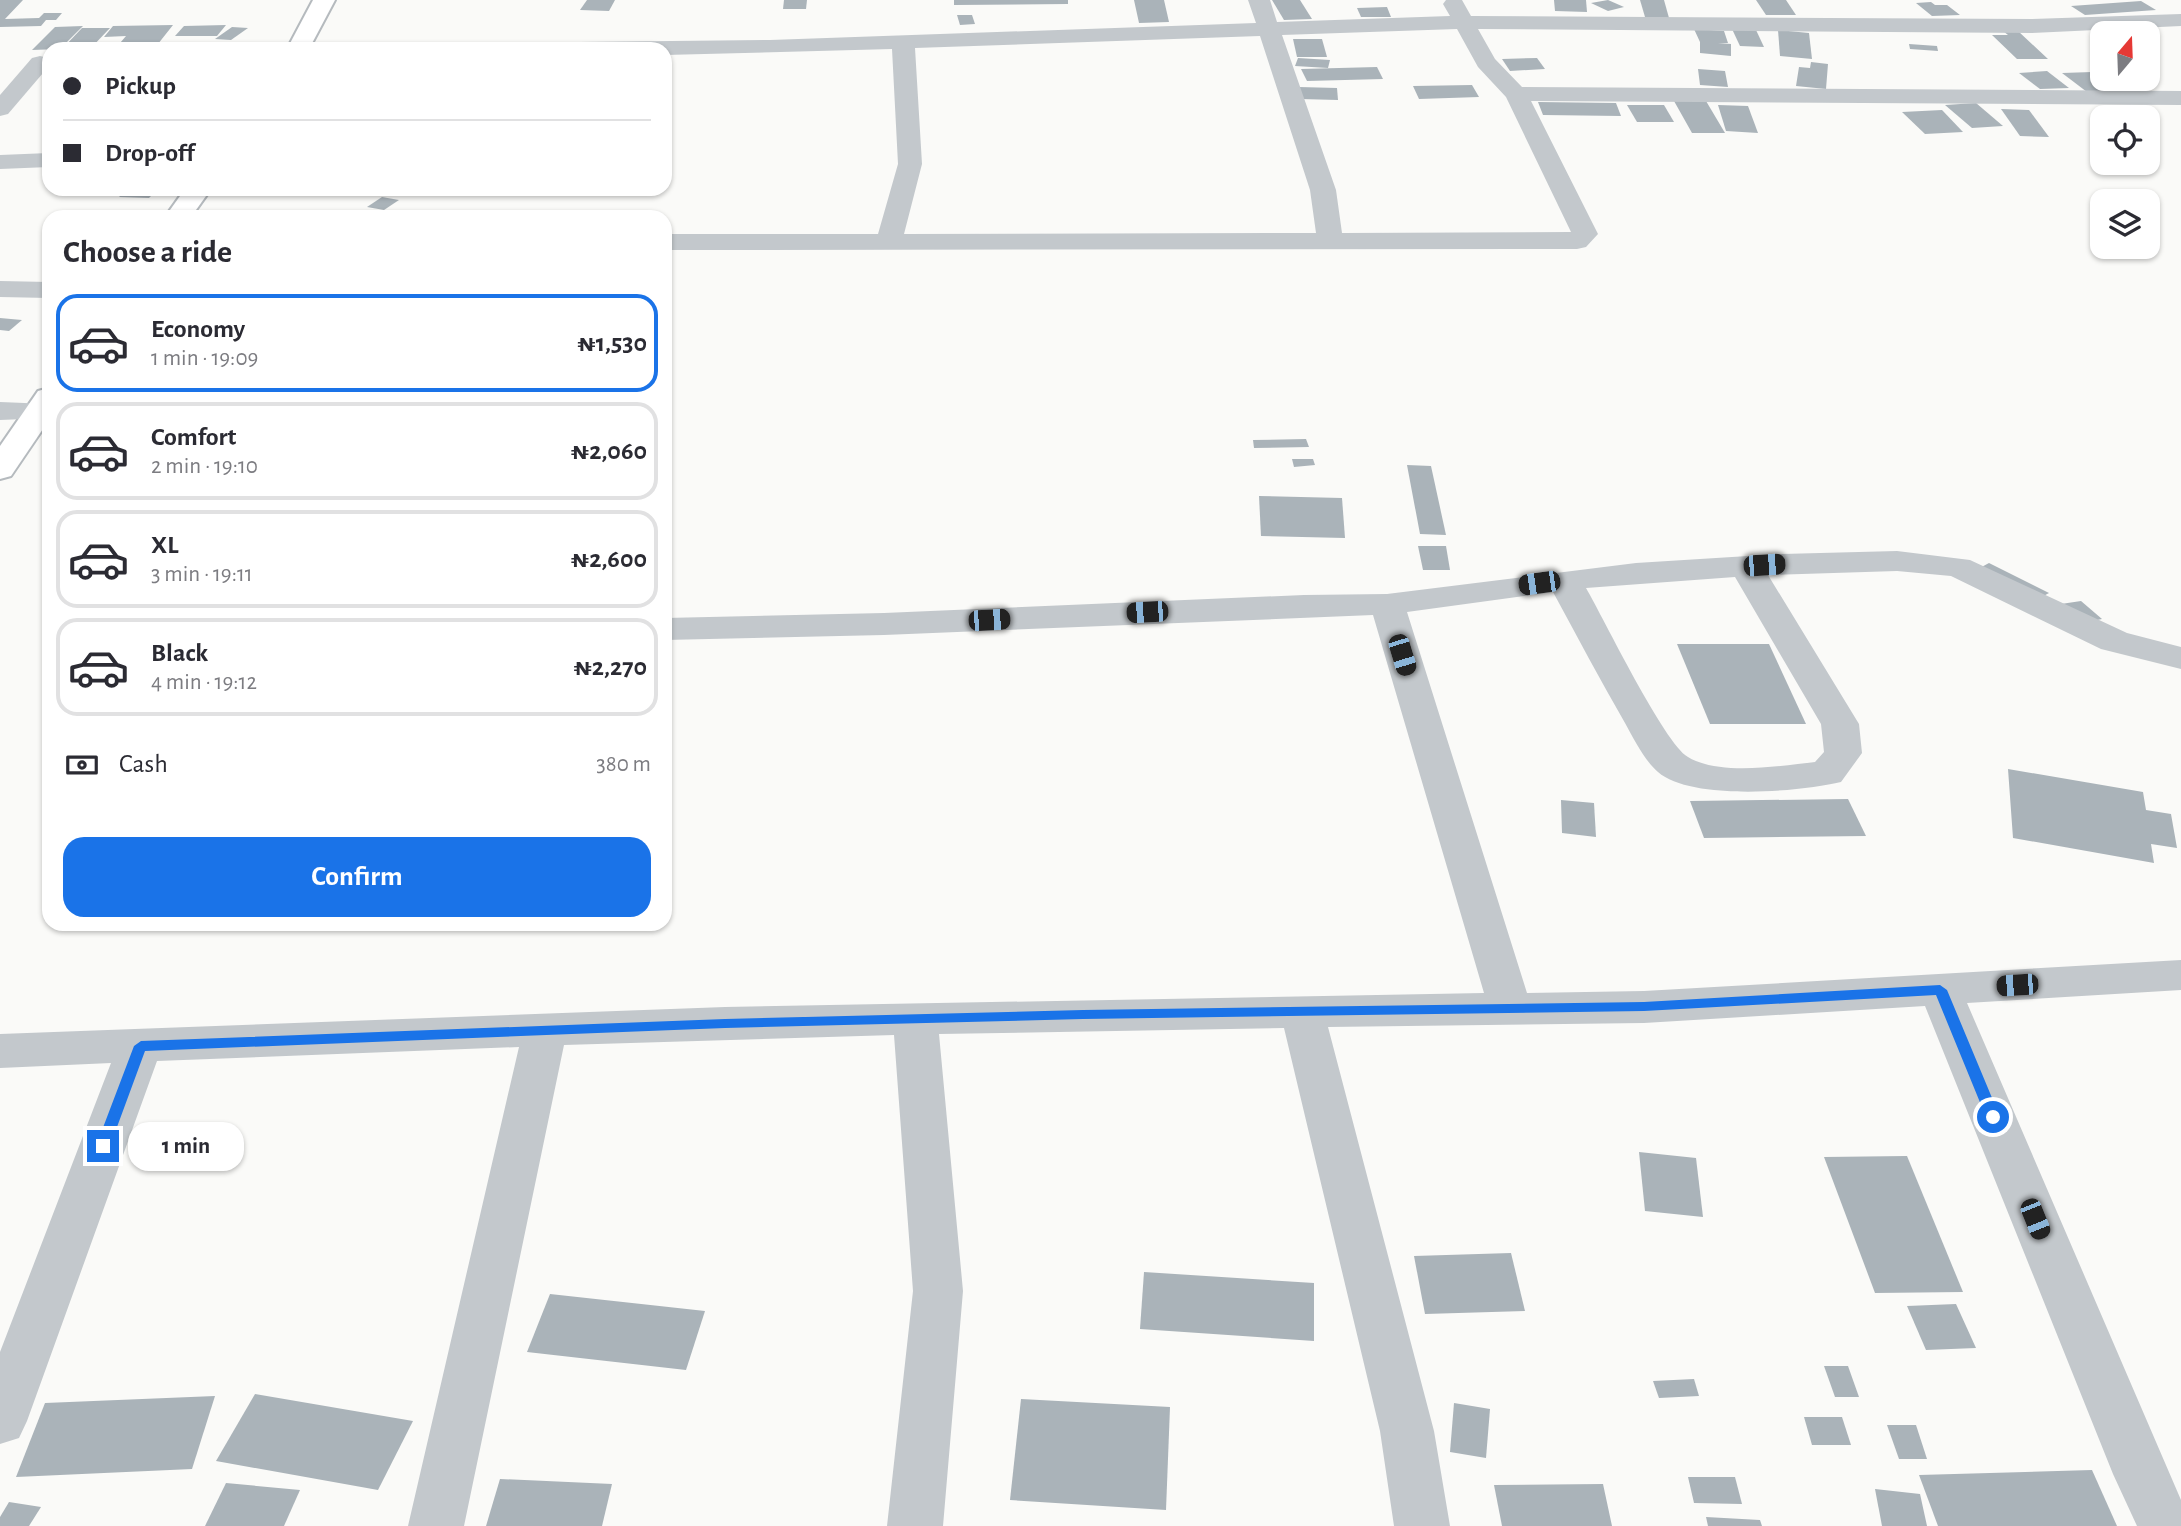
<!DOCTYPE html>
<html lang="en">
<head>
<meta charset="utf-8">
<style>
  :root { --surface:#fff; --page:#f7f7f7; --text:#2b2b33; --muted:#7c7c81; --line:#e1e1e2; --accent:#1a73e8 }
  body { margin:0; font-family:"Alegreya Sans",sans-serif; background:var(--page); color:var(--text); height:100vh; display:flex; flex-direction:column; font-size:26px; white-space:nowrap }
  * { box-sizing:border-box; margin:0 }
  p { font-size:23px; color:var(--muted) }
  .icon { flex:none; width:38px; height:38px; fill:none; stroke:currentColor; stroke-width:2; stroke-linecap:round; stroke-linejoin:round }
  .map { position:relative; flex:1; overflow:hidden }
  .sheet { position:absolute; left:42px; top:210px; width:630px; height:721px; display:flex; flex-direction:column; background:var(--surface); border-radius:21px; box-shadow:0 2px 5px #0004 }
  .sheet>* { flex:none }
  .top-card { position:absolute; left:42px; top:42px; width:630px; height:154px; border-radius:21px; box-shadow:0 2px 5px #0004; display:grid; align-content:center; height:154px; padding:0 21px; background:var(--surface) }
  .needle { width:46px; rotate:19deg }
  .buttons { position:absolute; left:2090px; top:21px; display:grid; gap:14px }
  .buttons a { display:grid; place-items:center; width:70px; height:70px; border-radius:14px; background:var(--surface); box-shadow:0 2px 5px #0004; font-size:35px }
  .end { position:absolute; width:32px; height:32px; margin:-16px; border:9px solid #1a73e8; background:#fff; box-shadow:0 0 0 4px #fff }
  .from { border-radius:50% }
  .bubble { position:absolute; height:49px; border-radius:21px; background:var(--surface); box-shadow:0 2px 5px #0004; font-size:23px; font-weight:700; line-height:49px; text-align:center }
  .car { position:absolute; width:21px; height:42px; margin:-21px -10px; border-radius:9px; box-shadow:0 0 5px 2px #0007; background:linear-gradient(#222 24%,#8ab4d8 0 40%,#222 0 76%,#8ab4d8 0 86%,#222 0) }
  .top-card b { display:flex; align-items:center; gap:24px; height:66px; font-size:26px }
  .top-card b+b { border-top:2px solid var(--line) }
  .top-card i { width:18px; height:18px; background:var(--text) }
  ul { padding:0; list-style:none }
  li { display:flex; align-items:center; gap:21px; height:98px; margin:0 14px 10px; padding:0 7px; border:4px solid var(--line); border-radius:21px }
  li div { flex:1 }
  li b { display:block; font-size:26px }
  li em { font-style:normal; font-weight:700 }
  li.current { border-color:var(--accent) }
  li>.icon { width:63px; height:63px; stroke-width:1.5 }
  h2 { padding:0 21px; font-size:32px; line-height:84px }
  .pay { display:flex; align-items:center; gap:18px; height:77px; padding:0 21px; font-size:26px }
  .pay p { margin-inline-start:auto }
  .action { display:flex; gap:14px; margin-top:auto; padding:14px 21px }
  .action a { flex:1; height:80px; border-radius:21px; background:var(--accent); color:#fff; font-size:28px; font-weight:700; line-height:80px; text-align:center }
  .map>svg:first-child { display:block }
  .building { fill:#aab3b9 }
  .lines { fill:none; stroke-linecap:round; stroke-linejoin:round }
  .major-casing { stroke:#b5babe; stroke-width:4 }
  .minor { fill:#c3c8cc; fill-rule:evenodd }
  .major { fill:#fff; fill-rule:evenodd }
  .route { fill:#1a73e8 }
</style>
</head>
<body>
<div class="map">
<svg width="2181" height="1526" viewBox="0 0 2181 1526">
  <rect width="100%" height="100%" fill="#fafaf8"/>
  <!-- building -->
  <g class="building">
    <polygon points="0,0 23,0 5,19 39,18 44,13 62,13 56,20 46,20 41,26 0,27"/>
    <polygon points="587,0 615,0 609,11 580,10"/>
    <polygon points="784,0 807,0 806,9 783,9"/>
    <polygon points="954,0 1068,0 1068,4 954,5"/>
    <polygon points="1134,0 1164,0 1169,22 1139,23"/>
    <polygon points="1272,0 1300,0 1312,19 1284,20"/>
    <polygon points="1554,0 1586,0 1587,12 1555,11"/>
    <polygon points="1608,0 1624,7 1608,11 1591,3"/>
    <polygon points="1640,0 1664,0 1669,18 1645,17"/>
    <polygon points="1756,0 1786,0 1796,15 1766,15"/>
    <polygon points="2141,1 2156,10 2085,15 2071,6"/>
    <polygon points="1931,2 1935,5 1947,5 1960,15 1932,16 1916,3"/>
    <polygon points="1387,7 1391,17 1361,17 1357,8"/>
    <polygon points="957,15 972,15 975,24 960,25"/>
    <polygon points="173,25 154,49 115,49 126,36 104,37 113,26"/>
    <polygon points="226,25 217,36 175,36 184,26"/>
    <polygon points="83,26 60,49 32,50 55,27"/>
    <polygon points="232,27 248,28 231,40 215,39"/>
    <polygon points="82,28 110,28 90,49 62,49"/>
    <polygon points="1694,29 1724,31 1728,43 1718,43 1731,44 1731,56 1700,53 1700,42"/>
    <polygon points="1732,29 1756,30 1764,47 1740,46"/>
    <polygon points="1778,30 1809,33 1812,59 1780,56"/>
    <polygon points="2003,31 2018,31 2048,59 2017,59 1992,35 2008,35"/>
    <polygon points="1293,39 1322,39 1327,57 1297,57"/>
    <polygon points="238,42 233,49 212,49 217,43"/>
    <polygon points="1909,44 1937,46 1938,51 1910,49"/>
    <polygon points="1298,58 1330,60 1328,68 1295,66"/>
    <polygon points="1537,58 1545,69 1510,71 1502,59"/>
    <polygon points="1811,62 1828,64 1826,89 1796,86 1799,67 1810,68"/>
    <polygon points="1377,67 1383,79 1307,81 1301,69"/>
    <polygon points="1698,69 1725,71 1728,87 1700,85"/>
    <polygon points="2047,71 2069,88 2040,89 2019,73"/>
    <polygon points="2092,72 2121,94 2091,95 2062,73"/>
    <polygon points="1472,85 1479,97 1419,99 1413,86"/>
    <polygon points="1299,87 1337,88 1338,100 1300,99"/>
    <polygon points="1674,101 1706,101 1725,133 1692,133"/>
    <polygon points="1538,102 1616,103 1621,116 1543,115"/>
    <polygon points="1976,103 2003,126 1972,128 1945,105"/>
    <polygon points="1627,105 1664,105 1674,122 1637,122"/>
    <polygon points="1718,105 1748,106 1758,133 1726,131"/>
    <polygon points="2001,109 2029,110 2049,137 2020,136"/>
    <polygon points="1942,110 1963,132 1925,134 1902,112"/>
    <polygon points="127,189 158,189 149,198 119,197"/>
    <polygon points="382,197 399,200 384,210 367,207"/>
    <polygon points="235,211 257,211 252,217 230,217"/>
    <polygon points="0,318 22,320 9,331 0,330"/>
    <polygon points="1306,439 1309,447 1254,448 1253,440"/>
    <polygon points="1292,459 1313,459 1315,465 1294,467"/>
    <polygon points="1407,465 1431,466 1446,535 1420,534"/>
    <polygon points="1259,496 1342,498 1345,538 1261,536"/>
    <polygon points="1418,546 1446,546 1450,570 1423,570"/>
    <polygon points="1989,563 2049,593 2036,600 1976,570"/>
    <polygon points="2081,601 2102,619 2083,623 2061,604"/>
    <polygon points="1677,644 1769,644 1806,724 1710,724"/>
    <polygon points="2008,769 2143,792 2146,810 2171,814 2177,848 2151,844 2154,863 2013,838"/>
    <polygon points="1848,799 1866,836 1704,838 1690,801"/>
    <polygon points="1561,800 1594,803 1596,837 1562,833"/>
    <polygon points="1639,1152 1696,1158 1703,1217 1645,1211"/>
    <polygon points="1907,1156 1963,1292 1875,1293 1824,1157"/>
    <polygon points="1511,1253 1525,1311 1425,1314 1414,1256"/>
    <polygon points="1144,1272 1314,1283 1314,1341 1140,1329"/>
    <polygon points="550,1294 705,1311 686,1370 527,1352"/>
    <polygon points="1956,1304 1976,1348 1926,1350 1907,1306"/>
    <polygon points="1824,1366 1848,1366 1859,1397 1835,1397"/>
    <polygon points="1694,1379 1699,1396 1659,1398 1653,1381"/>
    <polygon points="255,1394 413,1421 378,1490 216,1461"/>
    <polygon points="215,1396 192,1469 16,1477 45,1403"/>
    <polygon points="1021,1399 1170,1407 1166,1510 1010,1500"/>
    <polygon points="1454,1403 1490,1409 1486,1458 1450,1452"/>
    <polygon points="1804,1417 1842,1417 1851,1445 1812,1445"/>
    <polygon points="1887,1425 1916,1425 1927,1459 1899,1459"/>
    <polygon points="2092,1470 2117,1526 1938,1526 1919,1475"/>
    <polygon points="1688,1477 1735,1477 1742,1504 1694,1503"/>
    <polygon points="500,1479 612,1484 602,1526 486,1526"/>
    <polygon points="226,1483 300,1490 284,1526 205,1526"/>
    <polygon points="1603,1484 1612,1526 1502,1526 1494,1485"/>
    <polygon points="1875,1489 1920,1494 1927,1526 1882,1526"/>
    <polygon points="9,1502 41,1507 29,1526 0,1526 0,1517"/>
    <polygon points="1706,1517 1760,1520 1762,1526 1708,1526"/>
  </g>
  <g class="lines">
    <defs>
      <g id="major">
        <polygon points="313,0 335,0 309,49 287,49"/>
        <polygon points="185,189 211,189 191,217 165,217"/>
        <polygon points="49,388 49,420 11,476 0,479 0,446 38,391"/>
      </g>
    </defs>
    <!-- major casing -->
    <use href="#major" class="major-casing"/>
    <!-- minor -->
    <g class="minor">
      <path d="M 1248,0 L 1270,0 L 1277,22 L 1450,16 L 1443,4 L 1446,0 L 1462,0 L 1471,16 L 2032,19 L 2181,14 L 2181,26 L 2032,33 L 1478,29 L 1495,59 L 1522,87 L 2181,91 L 2181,105 L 1531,101 L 1598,234 L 1586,247 L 1577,249 L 665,250 L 665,234 L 878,234 L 898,164 L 892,49 L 665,55 L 665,49 L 568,49 L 571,44 L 579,42 L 770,40 L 1256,23 ZM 1457,29 L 1478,67 L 1506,97 L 1571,232 L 1342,233 L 1336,190 L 1282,35 ZM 1260,36 L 1310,190 L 1316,233 L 904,234 L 922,164 L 915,48 Z"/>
      <polygon points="40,56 48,58 49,66 8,114 0,116 0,95 32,58"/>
      <polygon points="49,153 49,167 0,169 0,155"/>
      <polygon points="0,281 49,282 49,298 0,297"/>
      <polygon points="0,402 49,404 49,418 0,420"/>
      <path d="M 1897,551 L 1970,560 L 2127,633 L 2181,647 L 2181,669 L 2101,649 L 1951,576 L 1897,571 L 1768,575 L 1859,724 L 1862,753 L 1841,782 C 1800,792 1691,801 1658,772 C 1644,760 1634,739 1625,723 C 1600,680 1577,636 1553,592 L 1407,612 L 1527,993 L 1644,991 L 2181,960 L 2181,990 L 1967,1003 L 2181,1500 L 2181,1526 L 2137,1526 L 2113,1474 L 1925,1006 L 1644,1023 L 1328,1027 L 1434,1431 L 1450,1526 L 1394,1526 L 1380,1431 L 1284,1028 L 939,1034 L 963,1291 L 943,1526 L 887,1526 L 913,1291 L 894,1035 L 564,1045 L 464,1526 L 408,1526 L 519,1047 L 157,1061 L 27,1421 L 19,1438 L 0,1444 L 0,1352 L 111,1063 L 0,1068 L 0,1034 L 725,1007 L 1484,993 L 1373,615 L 884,635 L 665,640 L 665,618 L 884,613 L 1304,595 L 1387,594 L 1636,563 L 1782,554 ZM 1735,577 L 1821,724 L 1824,752 L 1815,762 C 1780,766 1719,776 1688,757 C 1664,743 1604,619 1586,588 Z"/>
    </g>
    <!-- major -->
    <use href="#major" class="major"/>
  </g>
  <!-- route -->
  <polygon class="route" points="1940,985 1947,990 2000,1117 1998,1121 1988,1121 1986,1117 1936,995 1644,1011 1083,1019 725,1028 145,1051 110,1146 103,1152 96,1146 134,1046 141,1041 725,1019 1083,1010 1644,1002"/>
</svg>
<div class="buttons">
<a><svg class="needle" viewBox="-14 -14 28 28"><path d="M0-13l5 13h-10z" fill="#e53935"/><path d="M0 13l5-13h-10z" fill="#7c7c81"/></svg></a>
<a><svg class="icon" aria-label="locate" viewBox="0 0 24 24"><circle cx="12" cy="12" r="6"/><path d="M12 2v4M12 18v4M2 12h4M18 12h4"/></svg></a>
<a><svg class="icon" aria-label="layers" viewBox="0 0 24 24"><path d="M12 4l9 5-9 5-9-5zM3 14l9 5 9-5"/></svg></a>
</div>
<i class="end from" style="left:1993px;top:1117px"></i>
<i class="end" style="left:103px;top:1146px"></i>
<div class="bubble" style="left:128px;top:1122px;width:116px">1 min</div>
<i class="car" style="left:1764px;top:565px;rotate:86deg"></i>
<i class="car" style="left:1539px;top:583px;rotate:262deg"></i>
<i class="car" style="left:1147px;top:612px;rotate:267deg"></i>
<i class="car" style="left:989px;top:620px;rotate:87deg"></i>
<i class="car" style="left:1402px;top:655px;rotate:163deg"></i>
<i class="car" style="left:2017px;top:985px;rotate:266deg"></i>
<i class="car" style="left:2035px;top:1219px;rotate:158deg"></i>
<div class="top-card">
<b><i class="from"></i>Pickup</b>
<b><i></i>Drop-off</b>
</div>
<section class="sheet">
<h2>Choose a ride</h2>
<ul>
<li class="current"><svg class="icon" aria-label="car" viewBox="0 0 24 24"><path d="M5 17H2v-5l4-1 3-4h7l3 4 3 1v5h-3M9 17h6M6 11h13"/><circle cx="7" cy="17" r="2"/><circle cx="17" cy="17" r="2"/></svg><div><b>Economy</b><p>1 min · 19:09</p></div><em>₦1,530</em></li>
<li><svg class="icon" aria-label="car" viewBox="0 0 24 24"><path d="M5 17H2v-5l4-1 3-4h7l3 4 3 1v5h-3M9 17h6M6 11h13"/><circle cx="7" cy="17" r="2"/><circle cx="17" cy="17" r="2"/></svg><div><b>Comfort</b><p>2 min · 19:10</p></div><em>₦2,060</em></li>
<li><svg class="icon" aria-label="car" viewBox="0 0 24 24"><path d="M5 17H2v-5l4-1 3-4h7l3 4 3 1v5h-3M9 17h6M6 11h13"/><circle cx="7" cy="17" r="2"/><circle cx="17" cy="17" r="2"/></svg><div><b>XL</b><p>3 min · 19:11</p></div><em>₦2,600</em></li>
<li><svg class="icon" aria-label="car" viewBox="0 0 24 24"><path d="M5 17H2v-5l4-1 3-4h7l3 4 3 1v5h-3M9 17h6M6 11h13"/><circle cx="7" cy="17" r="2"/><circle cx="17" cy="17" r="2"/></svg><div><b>Black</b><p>4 min · 19:12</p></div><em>₦2,270</em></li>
</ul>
<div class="pay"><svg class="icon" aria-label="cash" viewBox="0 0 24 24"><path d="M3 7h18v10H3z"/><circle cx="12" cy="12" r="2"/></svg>Cash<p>380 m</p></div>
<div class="action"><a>Confirm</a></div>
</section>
</div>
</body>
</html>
